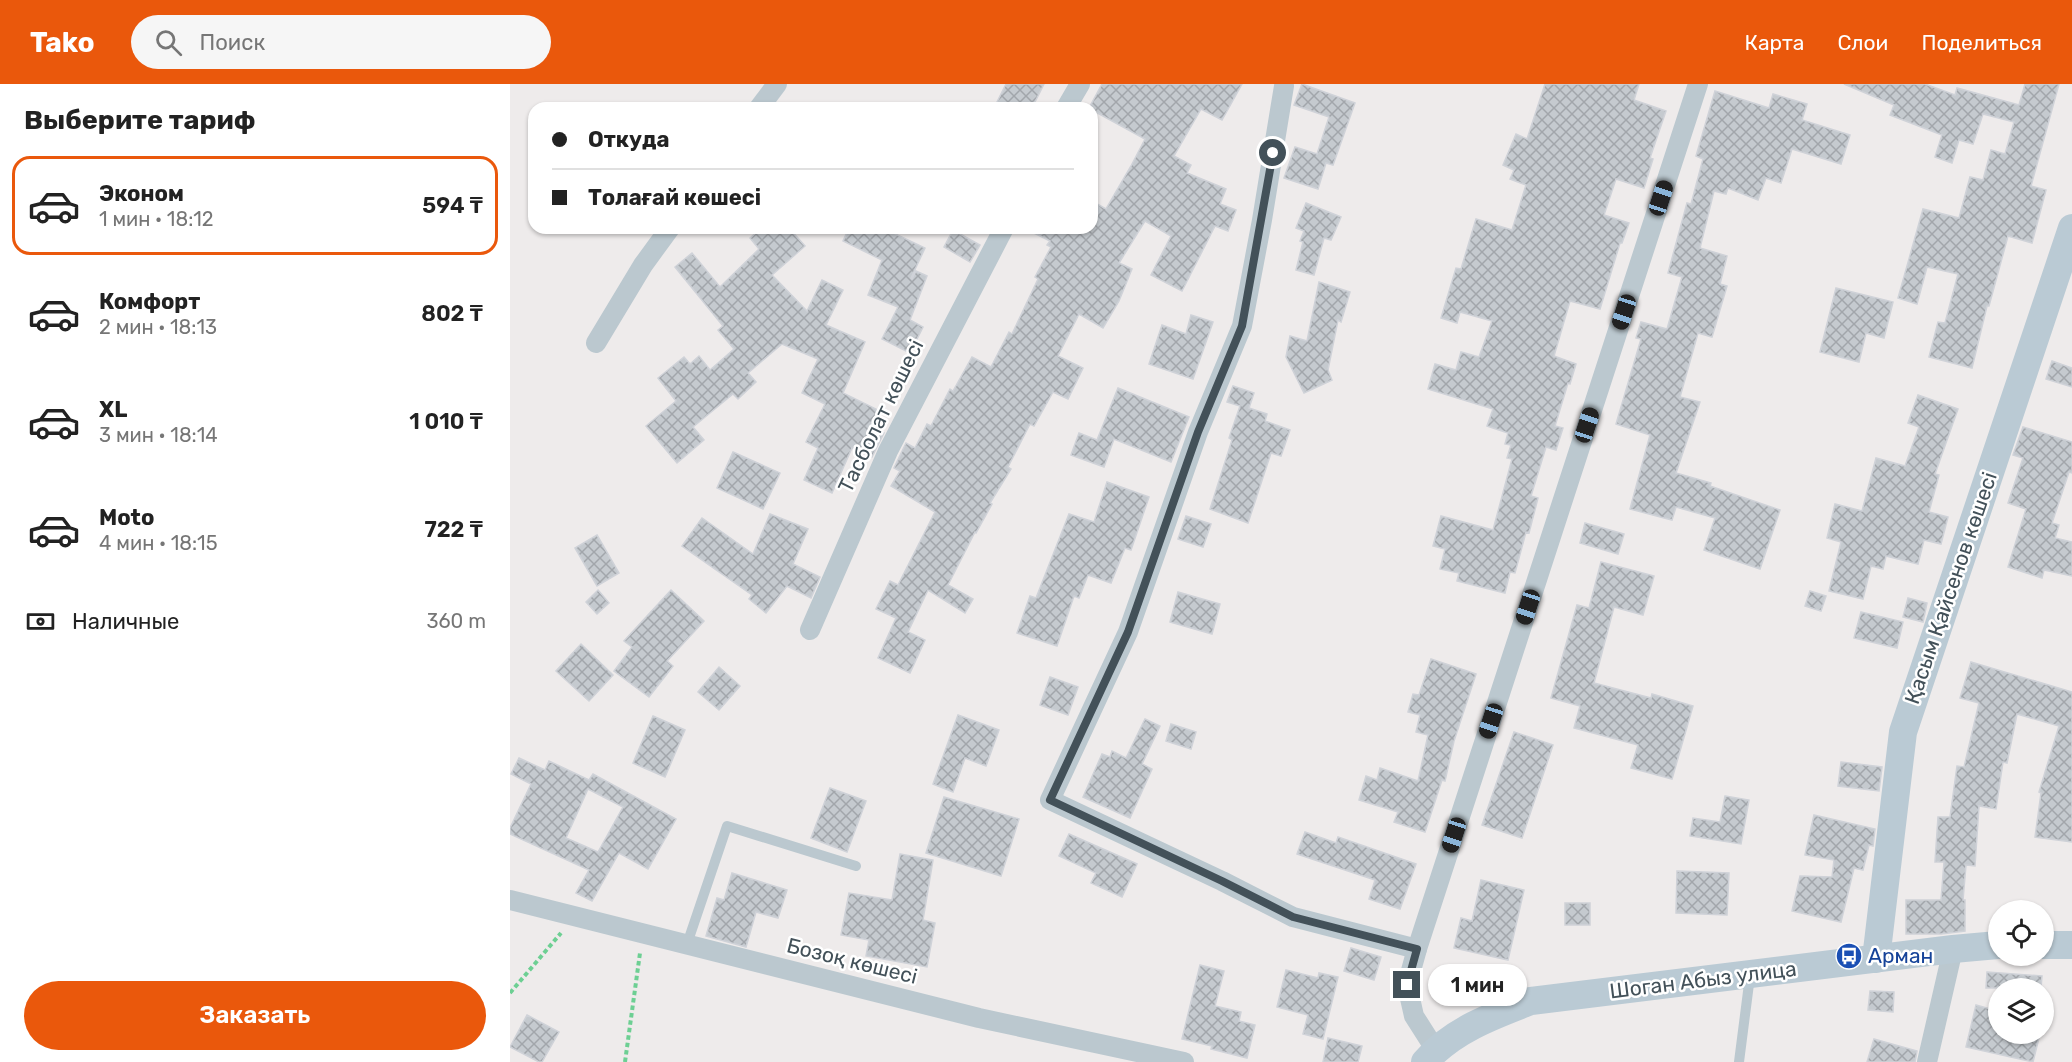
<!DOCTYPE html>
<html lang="ru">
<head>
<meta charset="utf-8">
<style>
  :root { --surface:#fff; --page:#f6f6f6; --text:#222; --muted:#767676; --line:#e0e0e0; --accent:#ea580c }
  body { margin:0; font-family:Rubik,sans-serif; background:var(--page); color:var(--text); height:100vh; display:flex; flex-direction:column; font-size:22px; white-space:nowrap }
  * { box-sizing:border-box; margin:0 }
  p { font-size:20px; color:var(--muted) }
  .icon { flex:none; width:33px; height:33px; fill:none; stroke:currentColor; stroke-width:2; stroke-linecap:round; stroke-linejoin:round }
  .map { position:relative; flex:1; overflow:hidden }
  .sheet { display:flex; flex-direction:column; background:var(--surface); width:510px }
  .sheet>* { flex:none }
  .banner { position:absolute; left:18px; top:18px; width:570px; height:132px; border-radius:18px; box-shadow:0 2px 4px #0004; display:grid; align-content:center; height:132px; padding:0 24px; background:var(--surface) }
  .buttons { position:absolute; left:1478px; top:816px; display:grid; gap:12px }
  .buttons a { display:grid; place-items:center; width:66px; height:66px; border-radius:50%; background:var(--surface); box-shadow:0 2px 4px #0004; font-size:30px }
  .end { position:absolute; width:27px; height:27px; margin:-14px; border:8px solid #435159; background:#fff; box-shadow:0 0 0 3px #fff }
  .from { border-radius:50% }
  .bubble { position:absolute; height:42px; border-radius:21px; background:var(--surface); box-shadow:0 2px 4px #0004; font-size:20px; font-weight:600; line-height:42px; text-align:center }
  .car { position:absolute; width:18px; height:36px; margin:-18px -9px; border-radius:8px; box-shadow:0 0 4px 2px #0007; background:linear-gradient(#222 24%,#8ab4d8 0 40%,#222 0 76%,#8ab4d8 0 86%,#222 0) }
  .banner b { display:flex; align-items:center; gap:21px; height:57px; font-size:22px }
  .banner b+b { border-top:2px solid var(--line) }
  .banner i { width:15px; height:15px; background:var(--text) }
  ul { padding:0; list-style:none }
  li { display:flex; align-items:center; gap:18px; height:99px; margin:0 12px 9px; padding:0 12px; border:3px solid transparent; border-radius:18px }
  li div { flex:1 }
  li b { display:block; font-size:22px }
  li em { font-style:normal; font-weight:600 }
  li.selected { border-color:var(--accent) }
  li>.icon { width:54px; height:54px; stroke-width:1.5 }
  h2 { padding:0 24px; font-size:27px; line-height:72px }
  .pay { display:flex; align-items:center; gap:15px; height:66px; padding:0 24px; font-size:22px }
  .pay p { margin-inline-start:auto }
  .primary-button { display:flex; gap:12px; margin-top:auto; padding:12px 24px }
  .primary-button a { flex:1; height:69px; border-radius:36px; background:var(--accent); color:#fff; font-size:24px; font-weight:600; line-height:69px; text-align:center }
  header { display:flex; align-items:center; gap:36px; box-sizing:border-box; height:84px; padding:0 30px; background:var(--accent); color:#fff }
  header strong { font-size:28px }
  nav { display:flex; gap:33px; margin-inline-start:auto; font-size:21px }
  .search { width:420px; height:54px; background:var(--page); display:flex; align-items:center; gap:15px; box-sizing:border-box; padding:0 21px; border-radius:33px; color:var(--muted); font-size:22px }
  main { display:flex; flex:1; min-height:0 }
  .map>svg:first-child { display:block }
  .building { fill:url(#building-cross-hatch); stroke:#cfd2d8; stroke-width:1.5; fill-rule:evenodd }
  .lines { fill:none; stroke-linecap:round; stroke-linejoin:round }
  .path { stroke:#6dcf93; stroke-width:4; stroke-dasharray:4.5 3; stroke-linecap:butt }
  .lane { stroke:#bbc8cf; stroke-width:10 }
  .street { stroke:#bbc8cf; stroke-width:20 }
  .secondary { stroke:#bacad4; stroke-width:28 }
  .route { stroke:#435159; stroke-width:8 }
  .labels { text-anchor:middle; stroke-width:5; stroke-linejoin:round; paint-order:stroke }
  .street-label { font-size:21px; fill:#435159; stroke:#fff }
  .transit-label { font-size:21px; fill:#164399; stroke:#fff; text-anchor:start }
</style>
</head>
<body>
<header>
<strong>Tako</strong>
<div class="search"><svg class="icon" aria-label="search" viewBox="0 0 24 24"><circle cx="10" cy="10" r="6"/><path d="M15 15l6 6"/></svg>Поиск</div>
<nav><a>Карта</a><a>Слои</a><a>Поделиться</a></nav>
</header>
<main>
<section class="sheet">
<h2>Выберите тариф</h2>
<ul>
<li class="selected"><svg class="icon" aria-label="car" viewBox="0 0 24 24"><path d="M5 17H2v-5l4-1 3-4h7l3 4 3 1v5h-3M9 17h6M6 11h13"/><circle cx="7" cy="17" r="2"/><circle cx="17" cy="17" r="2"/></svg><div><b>Эконом</b><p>1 мин · 18:12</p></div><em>594 ₸</em></li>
<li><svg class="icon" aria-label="car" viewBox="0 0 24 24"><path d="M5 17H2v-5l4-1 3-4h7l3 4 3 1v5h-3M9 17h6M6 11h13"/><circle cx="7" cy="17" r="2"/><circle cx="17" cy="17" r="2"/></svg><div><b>Комфорт</b><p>2 мин · 18:13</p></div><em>802 ₸</em></li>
<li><svg class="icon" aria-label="car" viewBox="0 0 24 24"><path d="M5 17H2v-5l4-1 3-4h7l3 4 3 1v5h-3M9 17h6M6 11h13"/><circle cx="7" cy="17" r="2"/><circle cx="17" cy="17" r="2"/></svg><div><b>XL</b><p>3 мин · 18:14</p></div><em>1 010 ₸</em></li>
<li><svg class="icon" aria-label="car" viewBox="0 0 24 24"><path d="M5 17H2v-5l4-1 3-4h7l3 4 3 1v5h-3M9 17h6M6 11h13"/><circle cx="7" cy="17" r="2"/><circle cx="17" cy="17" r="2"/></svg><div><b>Moto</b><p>4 мин · 18:15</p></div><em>722 ₸</em></li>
</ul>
<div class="pay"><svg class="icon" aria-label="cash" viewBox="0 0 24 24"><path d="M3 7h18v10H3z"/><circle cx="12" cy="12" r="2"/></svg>Наличные<p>360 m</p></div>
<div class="primary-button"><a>Заказать</a></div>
</section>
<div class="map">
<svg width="1562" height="978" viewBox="0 0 1562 978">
  <defs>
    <pattern id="building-cross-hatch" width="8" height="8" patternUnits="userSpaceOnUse" patternTransform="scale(1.5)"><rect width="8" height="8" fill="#c5cacf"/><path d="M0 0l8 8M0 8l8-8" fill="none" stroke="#a2a6ab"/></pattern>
  </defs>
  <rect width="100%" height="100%" fill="#eeebeb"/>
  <!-- building -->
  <g class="building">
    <polygon points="496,0 534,0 522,24 484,24"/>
    <polygon points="592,0 732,0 712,36 691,25 664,72 681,81 677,89 716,105 710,120 726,126 718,147 705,142 672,207 641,191 661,152 635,137 609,179 622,185 609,217 593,244 569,230 548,272 573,284 558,315 543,308 524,342 520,340 498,383 501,385 480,419 482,420 466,449 465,448 438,501 463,515 455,529 418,506 398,548 415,556 400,589 368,574 386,534 366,525 380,497 388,501 425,428 381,402 390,387 384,384 396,359 405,364 417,340 421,342 440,305 443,307 462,273 481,283 499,248 502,250 528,195 525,193 541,163 537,161 540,157 514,144 582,144 582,117 596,125 621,82 635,55 582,26 582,24 579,24"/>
    <polygon points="792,0 845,19 823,81 816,79 808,105 774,94 785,63 807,70 819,33 784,21"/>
    <polygon points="1035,0 1129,0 1124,16 1156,27 1140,74 1143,75 1134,104 1106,95 1094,131 1119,139 1112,159 1110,159 1090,225 1060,217 1044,272 1066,280 1060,300 1058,299 1045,342 1053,344 1046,366 1036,363 1021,412 1028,414 1019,449 1016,448 1005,489 1000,488 995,509 947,497 949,489 930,485 935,465 923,462 931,432 983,446 1002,375 997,374 1001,361 995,360 998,349 977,342 983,325 918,305 925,280 946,286 951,268 969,273 982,237 950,228 947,239 931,234 946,184 951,185 966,135 1002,146 1016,101 1000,95 1004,86 993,81 1006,50 1017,55"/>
    <polygon points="1334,0 1415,0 1445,11 1447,4 1509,21 1515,0 1549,0 1521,102 1536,106 1522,159 1498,152 1479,222 1477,222 1462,284 1419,273 1428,238 1435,239 1448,190 1417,183 1407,220 1388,214 1413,125 1449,134 1460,93 1473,96 1481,66 1495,70 1504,38 1473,30 1463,60 1449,56 1442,79 1425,73 1432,51 1380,31 1384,21"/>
    <polygon points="1205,7 1259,24 1263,10 1297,20 1292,36 1340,51 1331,80 1282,65 1271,99 1256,94 1248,116 1218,104 1216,110 1204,107 1190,164 1217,172 1210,200 1217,202 1202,253 1188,249 1170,313 1190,318 1166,389 1201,399 1200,402 1270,426 1250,485 1194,466 1205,434 1166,423 1162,436 1120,425 1140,351 1106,340 1131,255 1126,254 1131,238 1157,245 1172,193 1158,189 1177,119 1181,120 1193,75 1186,72"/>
    <polygon points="796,119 831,133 821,156 814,154 804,191 786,186 793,158 790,157 794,147 786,144"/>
    <polygon points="251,144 279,144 295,162 262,191 297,227 312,196 333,206 316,241 355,258 333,309 368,326 360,343 374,349 362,373 342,364 322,409 294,396 308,364 296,358 315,320 292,309 308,275 272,260 238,289 246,298 228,315 223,310 183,343 194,356 167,379 136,342 166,317 148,294 174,273 180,280 189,272 200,286 224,265 208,246 213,242 165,183 182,169 210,203 249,165 240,154"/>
    <polygon points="339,144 373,144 415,164 401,194 402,195 406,187 417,192 400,236 413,243 400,269 372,255 388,223 358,211 372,176 333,157"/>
    <polygon points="443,146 470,161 460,178 434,163"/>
    <polygon points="809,198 840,208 831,238 828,236 818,286 822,296 794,309 776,273 780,252 797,257"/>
    <polygon points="1326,204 1383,218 1374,254 1356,249 1349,278 1310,268"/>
    <polygon points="681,231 703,238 683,295 639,280 652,241 676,250"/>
    <polygon points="1542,277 1562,284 1562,303 1536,295"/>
    <polygon points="723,302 744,309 739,324 757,330 755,337 780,346 771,372 761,369 738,439 700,425 722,356 719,354 730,322 717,318"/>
    <polygon points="608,304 679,333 661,378 604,355 594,383 561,371 569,349 587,356"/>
    <polygon points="1408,311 1448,325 1425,390 1429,391 1419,428 1438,433 1431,460 1414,456 1408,480 1376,472 1373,485 1361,482 1353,515 1319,507 1331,458 1317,454 1325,420 1352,427 1366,374 1395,382 1409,343 1398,339"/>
    <polygon points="1513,343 1562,358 1562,389 1559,388 1542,439 1549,441 1545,454 1562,458 1562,492 1534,486 1532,494 1498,483 1516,425 1498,419 1513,374 1503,371"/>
    <polygon points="223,368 270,389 253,425 207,404"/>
    <polygon points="597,398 639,413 621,466 615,464 601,499 578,491 569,514 564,512 547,562 507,549 520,512 526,514 559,430 584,438"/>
    <polygon points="260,430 298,445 283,480 310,493 301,514 277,502 256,529 239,515 242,511 172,462 192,434 243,470"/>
    <polygon points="676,432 701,440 693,463 668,455"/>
    <polygon points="1075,439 1114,450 1108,470 1070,459"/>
    <polygon points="87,451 109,489 87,502 65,464"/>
    <polygon points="1091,478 1144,492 1133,531 1104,523 1084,599 1141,614 1142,610 1183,622 1162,695 1121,684 1128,661 1064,644 1070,622 1041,614 1067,521 1079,524"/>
    <polygon points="88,506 99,519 87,530 76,518"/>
    <polygon points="161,506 194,537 157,577 163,582 139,613 104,587 122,563 114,557"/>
    <polygon points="1300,507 1316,512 1311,527 1295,522"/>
    <polygon points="668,508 710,520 702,550 660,538"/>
    <polygon points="1398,514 1417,519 1413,538 1393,533"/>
    <polygon points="1351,528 1393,538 1387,564 1344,554"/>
    <polygon points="71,560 103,591 79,617 46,587"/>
    <polygon points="921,575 966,590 944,657 935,697 932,696 915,748 884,738 888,728 849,716 856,692 867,696 870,684 908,697 918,651 906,648 910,631 898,628 903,610 909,611"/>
    <polygon points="1461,578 1562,608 1562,758 1525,753 1531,709 1529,708 1549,642 1507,630 1497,679 1493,678 1486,725 1469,722 1465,782 1456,781 1453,816 1455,816 1455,847 1431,850 1396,850 1396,816 1431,816 1434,778 1425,778 1428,733 1440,733 1447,682 1454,683 1469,619 1450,614"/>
    <polygon points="209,583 230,602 209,626 188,608"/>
    <polygon points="540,593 568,603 558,631 530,621"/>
    <polygon points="448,631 489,646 476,682 455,674 443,708 423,700"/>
    <polygon points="143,632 175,646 155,693 123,679"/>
    <polygon points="635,635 650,642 632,680 642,685 620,734 573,713 592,670 600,673 602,667 616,674"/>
    <polygon points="661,640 686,648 681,665 656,657"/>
    <polygon points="1004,648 1043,661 1012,754 972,741"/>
    <path d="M 9,674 L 35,686 L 39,677 L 79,696 L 83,690 L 166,735 L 138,785 L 109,769 L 82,817 L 66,809 L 79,786 L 0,750 L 0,744 L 21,700 L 1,690 ZM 78,705 L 113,723 L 88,768 L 56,754 Z"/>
    <polygon points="1331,678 1372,683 1369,707 1328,702"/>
    <polygon points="320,704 356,717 337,768 301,754"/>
    <polygon points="1215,712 1239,716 1231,760 1180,752 1183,734 1210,738"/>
    <polygon points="434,713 509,735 491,792 416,769"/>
    <polygon points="1304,731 1365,745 1363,762 1359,761 1353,786 1344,784 1331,838 1282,827 1290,792 1322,793 1324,776 1295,771"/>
    <polygon points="795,748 826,759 828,753 906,780 890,825 859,815 865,796 787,770"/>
    <polygon points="559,750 627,780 612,813 581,799 586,789 549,772"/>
    <polygon points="390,770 423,776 413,836 425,839 417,883 356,872 359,856 331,851 339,809 382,816"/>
    <polygon points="1167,787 1219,789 1217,831 1166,829"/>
    <polygon points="222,789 277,806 268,834 246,828 236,863 196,852 207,814 214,816"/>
    <polygon points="971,796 1014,806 998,876 944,864 951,834 962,837"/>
    <rect x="1055" y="819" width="25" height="22"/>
    <polygon points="841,864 871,873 864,896 834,887"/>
    <polygon points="690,881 714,887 705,922 731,928 729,937 745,941 737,974 701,965 702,962 672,955"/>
    <polygon points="776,886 808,894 809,889 828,893 813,955 793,950 798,931 767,923"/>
    <polygon points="1477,888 1532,892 1531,904 1476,904"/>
    <polygon points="1360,907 1384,908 1383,928 1358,926"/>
    <polygon points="1466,921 1488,927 1488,950 1530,950 1523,978 1456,963"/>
    <polygon points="17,931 49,948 32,978 29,978 0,963"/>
    <polygon points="818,954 852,962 848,978 813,978"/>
    <polygon points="1364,955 1407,967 1405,978 1357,978"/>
  </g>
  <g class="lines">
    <!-- path -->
    <g class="path">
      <polyline points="0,909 51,849"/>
      <polyline points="115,978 130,869"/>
    </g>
    <!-- lane -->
    <g class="lane">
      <polyline points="177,860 217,742 346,782"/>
      <polyline points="1229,978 1240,892"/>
    </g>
    <!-- street -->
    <g class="street">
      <polyline points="774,2 752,136 732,242 688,348 618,548 540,716 712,797 783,833 907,865"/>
      <polyline points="249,24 267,0"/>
      <polyline points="556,24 570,0"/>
      <polyline points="86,259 133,181 160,144"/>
      <polyline points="300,546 378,367 494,144"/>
      <polyline points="0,816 469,934 674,978"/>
      <polyline points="925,965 904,932 897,901 907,865 1188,0"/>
      <polyline points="1417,978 1443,865"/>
    </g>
    <!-- secondary -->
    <g class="secondary">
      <polyline points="1533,861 1562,861"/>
      <polyline points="1366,875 1393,648 1562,144"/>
      <path d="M 915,978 C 941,947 984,931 1021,917 L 1443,865 L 1488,861"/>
    </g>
  </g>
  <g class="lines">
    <!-- route -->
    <polyline class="route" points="763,69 732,242 688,348 618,548 540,716 712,797 783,833 907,865 897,901"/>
  </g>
  <!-- icons -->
  <defs>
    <symbol id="bus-disc" viewBox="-11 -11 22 22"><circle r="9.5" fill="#1a4fb4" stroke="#fff"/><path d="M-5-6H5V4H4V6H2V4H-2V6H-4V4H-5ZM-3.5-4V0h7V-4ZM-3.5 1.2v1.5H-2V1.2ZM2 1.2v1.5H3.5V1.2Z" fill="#fff"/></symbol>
  </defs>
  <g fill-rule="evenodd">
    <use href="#bus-disc" x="1324" y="857" width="30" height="30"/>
  </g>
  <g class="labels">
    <!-- street labels -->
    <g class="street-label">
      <text transform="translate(371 332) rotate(-64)" y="7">Тасболат көшесі</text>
      <text transform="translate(1441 504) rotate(-71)" y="7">Қасым Қайсенов көшесі</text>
      <text transform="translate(342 877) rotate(14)" y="7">Бозоқ көшесі</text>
      <text transform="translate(1193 896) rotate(-7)" y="7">Шоган Абыз улица</text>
    </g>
    <!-- transit labels -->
    <g class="transit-label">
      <text x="1358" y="879">Арман</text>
    </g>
  </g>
</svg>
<div class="buttons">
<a><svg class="icon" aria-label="locate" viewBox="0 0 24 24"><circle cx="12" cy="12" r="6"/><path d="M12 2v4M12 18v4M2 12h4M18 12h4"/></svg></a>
<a><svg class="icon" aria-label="layers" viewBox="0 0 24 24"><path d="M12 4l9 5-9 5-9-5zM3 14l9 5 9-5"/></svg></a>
</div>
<i class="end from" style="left:763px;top:69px"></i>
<i class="end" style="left:897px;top:901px"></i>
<div class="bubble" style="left:918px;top:880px;width:99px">1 мин</div>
<i class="car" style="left:1151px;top:114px;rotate:18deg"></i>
<i class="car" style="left:1114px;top:228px;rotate:198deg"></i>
<i class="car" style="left:1077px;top:341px;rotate:18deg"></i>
<i class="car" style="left:1018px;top:523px;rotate:198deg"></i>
<i class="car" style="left:981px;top:637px;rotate:198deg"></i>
<i class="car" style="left:944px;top:751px;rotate:198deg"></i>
<div class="banner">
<b><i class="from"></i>Откуда</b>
<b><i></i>Толағай көшесі</b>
</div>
</div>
</main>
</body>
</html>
